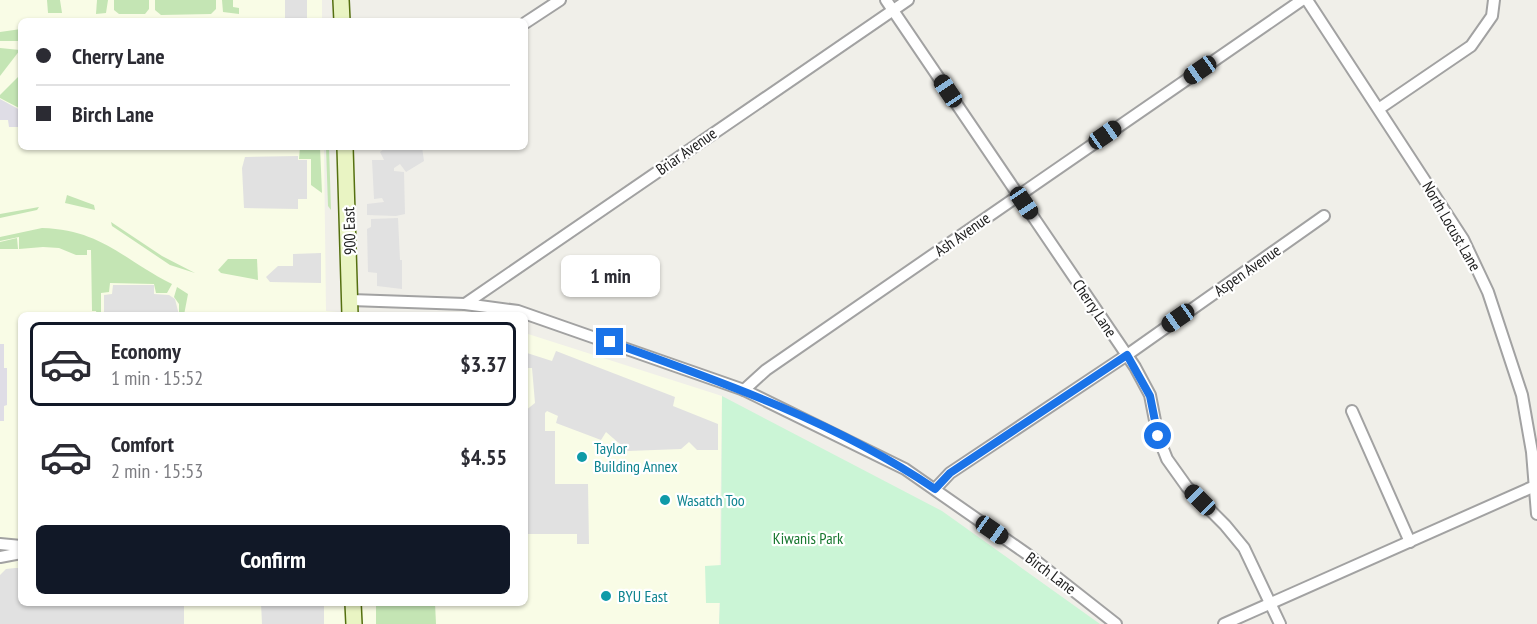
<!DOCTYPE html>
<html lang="en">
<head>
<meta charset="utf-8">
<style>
  :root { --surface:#fff; --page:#f2f2f3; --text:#2b2b33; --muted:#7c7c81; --line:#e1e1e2; --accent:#111827 }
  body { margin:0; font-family:"PT Sans Narrow",sans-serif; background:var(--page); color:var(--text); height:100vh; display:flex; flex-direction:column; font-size:22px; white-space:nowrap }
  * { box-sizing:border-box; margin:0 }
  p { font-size:20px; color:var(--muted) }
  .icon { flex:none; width:33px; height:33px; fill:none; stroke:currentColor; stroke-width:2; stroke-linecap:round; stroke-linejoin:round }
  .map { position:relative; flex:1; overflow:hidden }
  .drawer { position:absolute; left:18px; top:312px; width:510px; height:294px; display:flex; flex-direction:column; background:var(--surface); border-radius:9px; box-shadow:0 2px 4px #0004 }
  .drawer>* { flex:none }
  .banner { position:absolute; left:18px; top:18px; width:510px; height:132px; border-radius:9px; box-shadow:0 2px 4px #0004; display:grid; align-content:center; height:132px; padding:0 18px; background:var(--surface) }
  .end { position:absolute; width:27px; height:27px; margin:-14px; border:8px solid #1a73e8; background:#fff; box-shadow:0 0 0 3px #fff }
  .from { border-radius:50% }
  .bubble { position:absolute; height:42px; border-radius:9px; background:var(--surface); box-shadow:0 2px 4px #0004; font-size:20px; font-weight:700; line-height:42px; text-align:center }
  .car { position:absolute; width:18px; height:36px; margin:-18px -9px; border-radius:8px; box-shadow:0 0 4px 2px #0007; background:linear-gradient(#222 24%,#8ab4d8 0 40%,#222 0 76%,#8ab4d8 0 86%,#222 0) }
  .banner b { display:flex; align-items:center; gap:21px; height:57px; font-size:22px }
  .banner b+b { border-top:2px solid var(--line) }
  .banner i { width:15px; height:15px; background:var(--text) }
  ul { padding:10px 0 0; list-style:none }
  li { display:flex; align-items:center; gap:18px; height:84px; margin:0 12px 9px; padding:0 6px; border:3px solid transparent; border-radius:9px }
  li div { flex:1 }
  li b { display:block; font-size:22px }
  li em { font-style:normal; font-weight:700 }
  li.active { border-color:var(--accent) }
  li>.icon { width:54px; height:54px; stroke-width:1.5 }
  .primary-button { display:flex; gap:12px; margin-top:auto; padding:12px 18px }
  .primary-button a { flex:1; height:69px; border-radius:9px; background:var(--accent); color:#fff; font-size:24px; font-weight:700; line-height:69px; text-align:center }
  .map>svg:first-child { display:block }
  .education { fill:#f9fce6 }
  .grass { fill:#c4e5b4 }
  .park { fill:#cbf5d6 }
  .parking { fill:#e1e1e1 }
  .plaza { fill:#dfdde6 }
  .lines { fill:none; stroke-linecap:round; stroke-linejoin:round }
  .street-casing { stroke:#a2a2a2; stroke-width:14 }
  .secondary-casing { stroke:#557010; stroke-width:18 }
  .street { stroke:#fff; stroke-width:10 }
  .secondary { stroke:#e9f4c3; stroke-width:15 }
  .route { stroke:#1a73e8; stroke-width:8 }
  .culture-dot { fill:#0f9aa8; stroke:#fff; stroke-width:2 }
  .labels { text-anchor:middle; stroke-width:4.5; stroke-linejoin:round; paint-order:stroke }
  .street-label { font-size:16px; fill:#212121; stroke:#fff }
  .culture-label { font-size:16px; fill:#0d838f; stroke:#fff; text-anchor:start }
  .park-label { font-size:16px; fill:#17772f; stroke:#fff }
</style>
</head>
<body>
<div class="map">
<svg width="1537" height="624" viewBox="0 0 1537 624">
  <rect width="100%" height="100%" fill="#f0efe9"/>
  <!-- education -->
  <polygon class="education" points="0,0 322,0 322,21 21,21 21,147 324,147 326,311 372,315 21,315 21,603 525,603 525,333 722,396 719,624 0,624"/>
  <!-- grass -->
  <g class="grass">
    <polygon points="47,0 60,0 62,13 48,13"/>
    <polygon points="97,0 108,0 106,13 96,14"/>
    <polygon points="114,0 149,0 149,9 145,14 119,14 114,10"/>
    <polygon points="155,0 216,0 216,9 211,14 161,15 155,10"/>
    <polygon points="222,0 233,0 233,7 239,8 239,14 223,12"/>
    <polygon points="21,29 21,41 0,41 0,32"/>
    <polygon points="0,48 20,50 0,76"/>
    <polygon points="21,74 21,109 0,98 0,95"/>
    <polygon points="300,147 320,147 322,193 311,185 311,159 299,159"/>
    <polygon points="326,147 329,147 331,210 328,206"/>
    <polygon points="67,195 94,205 95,210 65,203"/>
    <polygon points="39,207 37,210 0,218 0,214"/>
    <polygon points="111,222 162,256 195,273 170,265 112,226"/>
    <path d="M 42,228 C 102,230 122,259 172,284 L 167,293 L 156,293 L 154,284 L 110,283 L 109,292 L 101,293 L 101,315 L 97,315 L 96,311 L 92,311 L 91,250 L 87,250 L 87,255 L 76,255 L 59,248 L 43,247 L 19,249 L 19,237 L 0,241 L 0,237 Z"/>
    <polygon points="17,238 18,249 0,249 0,242"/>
    <polygon points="228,259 257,259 258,280 221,273 218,270"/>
    <polygon points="177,287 188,294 184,315 179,315 179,304 174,297"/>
    <polygon points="376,603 435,603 436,624 376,624"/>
  </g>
  <!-- park -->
  <polygon class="park" points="722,396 942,511 1100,624 719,624 720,603 706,603 705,566 721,565"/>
  <!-- parking -->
  <g class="parking">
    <rect x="285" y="0" width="22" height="21"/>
    <polygon points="387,147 422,147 424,161 406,172 400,164 394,168 394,171 404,172 405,214 396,216 367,215 367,204 384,202 382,198 374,199 372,160 384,160 380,152"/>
    <polygon points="298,156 298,160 307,160 307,199 298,199 298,209 244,208 242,168 245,157"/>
    <polygon points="398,218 400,260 402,260 402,289 377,286 377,273 368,272 367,229 371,227 371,219"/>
    <polygon points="321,253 321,283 270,282 266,277 278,266 293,266 293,254"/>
    <polygon points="113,285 154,285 154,294 169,295 175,299 179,315 104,315 104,295 112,294"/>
    <polygon points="525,345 527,353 552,361 556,351 675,397 673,406 718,424 718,450 697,450 689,442 681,449 628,451 606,432 601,440 556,423 558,416 547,411 545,413 545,431 555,431 555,484 588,484 589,544 577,544 577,534 525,534 525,411 535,403 532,368 528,368 528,376 525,376"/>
    <polygon points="15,568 21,568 21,603 184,603 184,624 0,624 0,575 6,569"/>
    <polygon points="261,603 324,603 324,624 262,624"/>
  </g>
  <!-- plaza -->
  <g class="plaza">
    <polygon points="0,99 20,110 21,127 9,127 8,120 0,120"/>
    <polygon points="0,344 4,344 4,368 7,368 7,405 4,406 4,421 0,421"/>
  </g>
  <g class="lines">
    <defs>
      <g id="street">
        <polyline points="886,0 1135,367 1150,395 1158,436 1167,459 1187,487 1225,525 1244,548 1280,624"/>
        <polyline points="1307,0 1463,239 1488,292 1522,395 1532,452 1537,514"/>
        <polyline points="525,23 560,0"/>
        <polyline points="1380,108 1471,46 1492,16 1494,0"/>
        <polyline points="351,300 465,304 518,311 744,390 905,469 1027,554 1116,624"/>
        <polyline points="465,304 908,0"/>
        <polyline points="744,390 766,370 1302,0"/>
        <polyline points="1352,411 1410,542"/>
        <polyline points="935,489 950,473 1127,355 1324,216"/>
        <polyline points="0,544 21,546"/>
        <polyline points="0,557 21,553"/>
        <polyline points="1224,624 1537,485"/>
      </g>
      <g id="secondary">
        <polyline points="341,0 342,21"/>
        <polyline points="345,147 350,315"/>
        <polyline points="353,603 354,624"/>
      </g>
    </defs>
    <!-- street casing -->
    <use href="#street" class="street-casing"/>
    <!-- secondary casing -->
    <use href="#secondary" class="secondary-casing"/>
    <!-- street -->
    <use href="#street" class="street"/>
    <!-- secondary -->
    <use href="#secondary" class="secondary"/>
  </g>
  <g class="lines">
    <!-- route -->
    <path class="route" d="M 610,342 C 722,382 836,422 935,489 L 950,473 L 1127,355 L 1150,396 L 1158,436"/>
  </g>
  <!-- markers -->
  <g class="culture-dot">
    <circle cx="582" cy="457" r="6"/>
    <circle cx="665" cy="500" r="6"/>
    <circle cx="606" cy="596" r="6"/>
  </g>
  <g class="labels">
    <!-- street labels -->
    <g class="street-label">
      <text transform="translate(686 151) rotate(-35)" y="6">Briar Avenue</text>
      <text transform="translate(1452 226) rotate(60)" y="6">North Locust Lane</text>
      <text transform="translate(349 231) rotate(-92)" y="6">900 East</text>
      <text transform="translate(962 234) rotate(-35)" y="6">Ash Avenue</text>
      <text transform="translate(1247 270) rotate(-35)" y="6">Aspen Avenue</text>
      <text transform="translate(1095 308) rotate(56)" y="6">Cherry Lane</text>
      <text transform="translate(1051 573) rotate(37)" y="6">Birch Lane</text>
    </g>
    <!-- culture labels -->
    <g class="culture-label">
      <text x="594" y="454">Taylor<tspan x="594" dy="18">Building Annex</tspan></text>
      <text x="677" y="506">Wasatch Too</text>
      <text x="618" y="602">BYU East</text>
    </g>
    <!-- park labels -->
    <g class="park-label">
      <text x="808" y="544">Kiwanis Park</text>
    </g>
  </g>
</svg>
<i class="end from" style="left:1158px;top:436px"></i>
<i class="end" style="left:610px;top:342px"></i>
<div class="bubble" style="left:561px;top:255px;width:99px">1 min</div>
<i class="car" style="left:1200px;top:70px;rotate:235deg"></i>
<i class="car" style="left:948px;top:91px;rotate:326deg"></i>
<i class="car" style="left:1105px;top:135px;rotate:55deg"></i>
<i class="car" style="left:1024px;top:203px;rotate:146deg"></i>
<i class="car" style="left:1178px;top:318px;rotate:235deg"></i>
<i class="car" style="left:1200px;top:500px;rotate:315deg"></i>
<i class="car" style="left:992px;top:530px;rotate:125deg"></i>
<div class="banner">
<b><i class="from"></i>Cherry Lane</b>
<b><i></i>Birch Lane</b>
</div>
<section class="drawer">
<ul>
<li class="active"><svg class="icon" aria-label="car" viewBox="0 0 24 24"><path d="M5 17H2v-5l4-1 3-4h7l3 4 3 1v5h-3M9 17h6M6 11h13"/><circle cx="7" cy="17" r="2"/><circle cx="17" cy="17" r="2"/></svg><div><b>Economy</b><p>1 min · 15:52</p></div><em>$3.37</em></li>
<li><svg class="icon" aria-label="car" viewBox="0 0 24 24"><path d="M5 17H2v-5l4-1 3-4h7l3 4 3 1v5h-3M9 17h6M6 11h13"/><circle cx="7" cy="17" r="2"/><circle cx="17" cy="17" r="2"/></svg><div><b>Comfort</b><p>2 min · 15:53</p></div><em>$4.55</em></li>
</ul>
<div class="primary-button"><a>Confirm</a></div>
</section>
</div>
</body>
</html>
